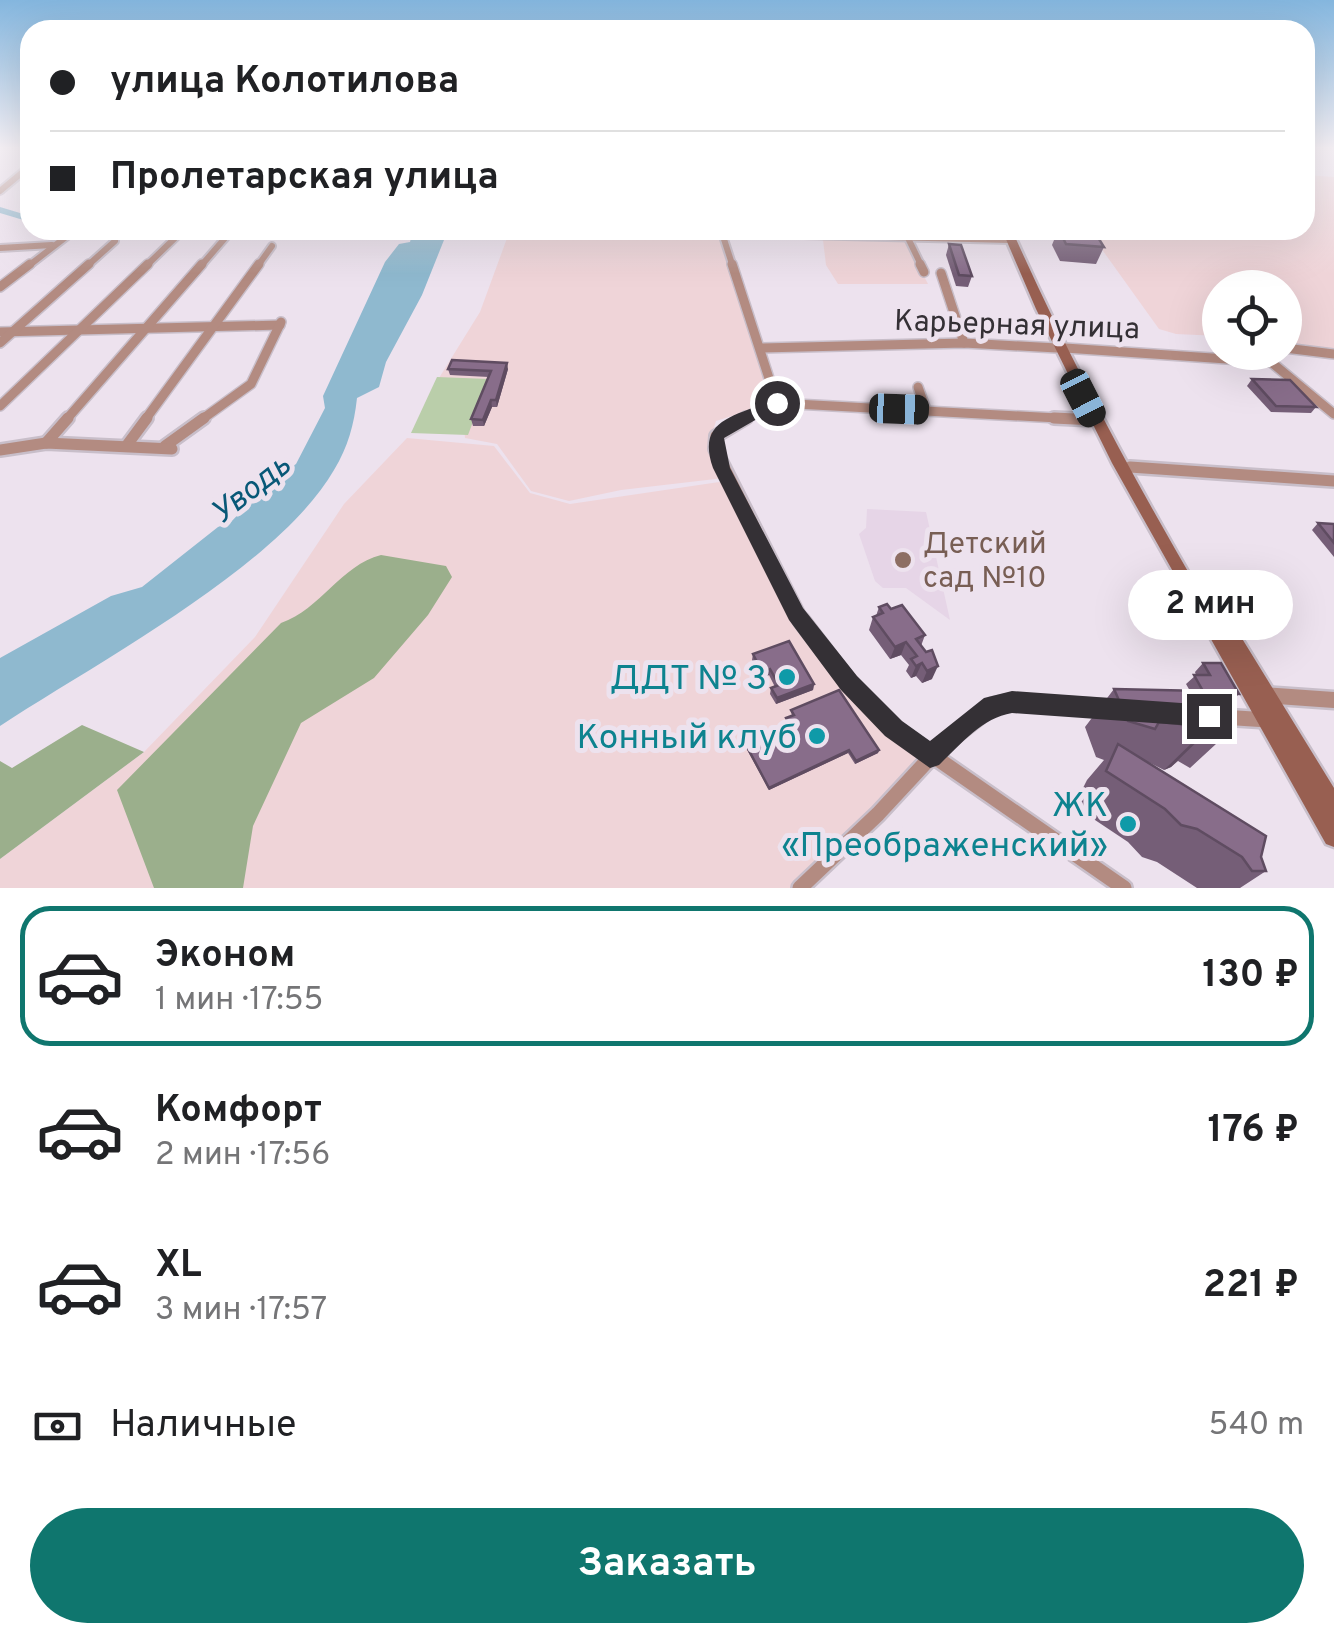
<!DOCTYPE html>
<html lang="ru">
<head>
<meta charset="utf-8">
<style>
  :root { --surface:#fff; --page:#f6f6f6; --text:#202124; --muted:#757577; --line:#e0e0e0; --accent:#0f766e }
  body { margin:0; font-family:Overpass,sans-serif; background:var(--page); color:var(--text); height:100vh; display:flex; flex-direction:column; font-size:38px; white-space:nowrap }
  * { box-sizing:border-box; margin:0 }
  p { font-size:32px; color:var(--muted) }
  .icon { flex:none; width:55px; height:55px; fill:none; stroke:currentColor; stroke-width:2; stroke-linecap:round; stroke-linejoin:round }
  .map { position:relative; height:888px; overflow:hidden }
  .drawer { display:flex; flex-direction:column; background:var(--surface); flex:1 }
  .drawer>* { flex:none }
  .guide { position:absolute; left:20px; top:20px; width:1295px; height:220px; border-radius:30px; box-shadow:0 10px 40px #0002; display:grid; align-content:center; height:220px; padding:0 30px; background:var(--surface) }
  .buttons { position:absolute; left:1202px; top:270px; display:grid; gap:20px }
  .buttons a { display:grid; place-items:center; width:100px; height:100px; border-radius:50%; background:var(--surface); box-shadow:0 10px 40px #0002; font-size:50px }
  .end { position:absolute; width:45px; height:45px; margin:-22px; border:12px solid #343035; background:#fff; box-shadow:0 0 0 5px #fff }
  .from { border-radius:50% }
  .bubble { position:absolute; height:70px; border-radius:35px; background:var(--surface); box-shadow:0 10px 40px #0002; font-size:32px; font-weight:700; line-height:70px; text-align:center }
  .car { position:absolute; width:30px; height:60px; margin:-30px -15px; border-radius:12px; box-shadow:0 0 8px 2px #0007; background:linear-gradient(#222 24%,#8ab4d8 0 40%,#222 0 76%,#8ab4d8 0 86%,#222 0) }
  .guide b { display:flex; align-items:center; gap:35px; height:95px; font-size:38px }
  .guide b+b { border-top:2px solid var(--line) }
  .guide i { width:25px; height:25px; background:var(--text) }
  ul { padding:18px 0 0; list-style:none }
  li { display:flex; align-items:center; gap:30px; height:140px; margin:0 20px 15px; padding:0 10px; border:5px solid transparent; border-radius:30px }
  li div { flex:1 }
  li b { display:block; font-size:38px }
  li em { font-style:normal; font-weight:700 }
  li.on { border-color:var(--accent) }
  li>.icon { width:90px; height:90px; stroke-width:1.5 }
  .pay { display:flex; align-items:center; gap:25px; height:110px; padding:0 30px; font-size:38px }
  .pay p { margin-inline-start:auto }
  .button { display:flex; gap:20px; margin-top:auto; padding:20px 30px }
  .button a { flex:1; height:115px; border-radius:60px; background:var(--accent); color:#fff; font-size:40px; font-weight:700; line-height:115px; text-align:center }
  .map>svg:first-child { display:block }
  .built { fill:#e6d5e7 }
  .industrial { fill:#efd4d8 }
  .green { fill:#baceaa }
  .forest { fill:#9baf8c }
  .water { fill:#8fb9cf }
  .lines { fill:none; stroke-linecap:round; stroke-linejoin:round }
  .river { fill:#8fb9cf; fill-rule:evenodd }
  .minor-far3-casing { stroke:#c8bec9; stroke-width:10 }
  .minor-far2-casing { stroke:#c8bec9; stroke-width:12 }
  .minor-far1-casing { stroke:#c8bec9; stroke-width:16 }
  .minor-casing { stroke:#c8bec9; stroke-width:20 }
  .tertiary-casing { stroke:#c8bec9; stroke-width:21 }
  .secondary-casing { stroke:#c8bec9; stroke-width:5 }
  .minor-far3 { stroke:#b38b81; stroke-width:6 }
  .minor-far2 { stroke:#b38b81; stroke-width:9 }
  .minor-far1 { stroke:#b38b81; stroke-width:11 }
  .minor { stroke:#b38b81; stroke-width:15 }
  .tertiary { stroke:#b38b81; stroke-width:16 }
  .secondary { fill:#985f51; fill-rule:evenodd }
  .wall { fill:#755e77 }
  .shaded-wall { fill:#5f4c61 }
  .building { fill:#886d8a; stroke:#5f4c61; stroke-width:2.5 }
  .route { fill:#343035 }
  .education-dot { fill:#8d6e63; stroke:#ede2ee; stroke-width:4 }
  .culture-dot { fill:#0f9aa8; stroke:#ede2ee; stroke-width:4 }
  .labels { text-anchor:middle; stroke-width:10; stroke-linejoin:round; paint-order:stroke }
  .street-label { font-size:30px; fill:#343035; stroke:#ede2ee }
  .education-label { font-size:30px; fill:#785e54; stroke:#ede2ee; text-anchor:start }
  .water-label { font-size:32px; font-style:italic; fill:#085877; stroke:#ede2ee }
  .near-culture-label { font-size:35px; fill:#0d838f; stroke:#ede2ee; text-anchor:end }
</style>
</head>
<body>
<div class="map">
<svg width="1334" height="888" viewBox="0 0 1334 888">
  <rect width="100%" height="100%" fill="#ede2ee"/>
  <!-- built -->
  <polygon class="built" points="867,509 926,512 950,620 906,588 883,588 875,581 859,534 866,528"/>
  <!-- industrial -->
  <g class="industrial">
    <polygon points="1305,175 1334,177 1334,353 1285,347 1285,288 1220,288 1220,336 1176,334 1159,329 1088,230 1305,230"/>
    <polygon points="510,230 720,230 776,402 716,421 708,447 724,478 621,490 569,501 531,491 497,444 465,438 462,404 439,378 480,312"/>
    <polygon points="829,238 905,239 928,284 838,284 826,265 823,240"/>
    <polygon points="407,438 494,446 530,493 570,504 726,481 794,615 927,756 795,888 0,888 0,859 144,752 255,637 344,504"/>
  </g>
  <!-- green -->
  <polygon class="green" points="437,377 489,379 468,435 411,433"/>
  <!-- forest -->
  <g class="forest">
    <path d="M 381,555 L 446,566 L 452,577 L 428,615 L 374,678 L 301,723 L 253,826 L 243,888 L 154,888 L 117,790 L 281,623 C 321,609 341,565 381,555 Z"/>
    <polygon points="82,725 144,752 0,859 0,761 12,768"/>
  </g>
  <!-- water -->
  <path class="water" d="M 413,230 L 448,230 L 422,295 L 386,362 L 379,387 L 357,398 C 354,425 348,447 334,470 C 278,567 96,663 0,726 L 0,658 L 111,596 L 142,587 L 218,527 L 231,522 L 265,486 L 296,464 L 325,408 L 323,396 L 385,262 L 399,244 L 410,242 Z"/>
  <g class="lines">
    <!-- river -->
    <polygon class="river" points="0,207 30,216 30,222 0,213"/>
    <defs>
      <g id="minor-far3">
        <polyline points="0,191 30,166"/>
        <polyline points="721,230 733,267"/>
        <polyline points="723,233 1011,240"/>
        <polyline points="908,238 922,267"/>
        <polyline points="0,248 52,245"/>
        <polyline points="27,267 75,230"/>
        <polyline points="86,267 115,241"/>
        <polyline points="145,267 176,237"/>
        <polyline points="200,267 232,230"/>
        <polyline points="257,267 272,246"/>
      </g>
      <g id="minor-far2">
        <polyline points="732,264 777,403 740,420"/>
        <polyline points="920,264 924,272"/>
        <polyline points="941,273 964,343"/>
        <polyline points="0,287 30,264"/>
        <polyline points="0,332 280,325"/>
        <polyline points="0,343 89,264"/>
        <polyline points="761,348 964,343 1057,348"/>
        <polyline points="1065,348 1271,362"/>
        <polyline points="1285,348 1334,354"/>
        <polyline points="1271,352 1271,362 1334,414"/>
        <polyline points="918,387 926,410"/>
        <polyline points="777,403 1095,420"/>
        <polyline points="0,406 148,264"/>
        <polyline points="66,420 202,264"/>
        <polyline points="145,420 259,264"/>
        <polyline points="201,420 251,384 281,322"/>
      </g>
      <g id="minor-far1">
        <polyline points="746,418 716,436 715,449 803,623"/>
        <polyline points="1054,418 1095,420"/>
        <polyline points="46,443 68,418"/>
        <polyline points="127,445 147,418"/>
        <polyline points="165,446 204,418"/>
        <polyline points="0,450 46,443 172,449"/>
        <polyline points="1130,467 1334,481"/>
      </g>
      <g id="minor">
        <polyline points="801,620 849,683 893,728 1124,888"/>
        <polyline points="1206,716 1268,720"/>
        <polyline points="800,888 878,814 941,746 992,706 1012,702 1110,708"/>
      </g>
      <polyline id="tertiary" points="1263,695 1334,700"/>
      <path id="secondary" d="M 1002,230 L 1012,230 C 1068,356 1132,476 1201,594 L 1208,591 L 1214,593 L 1334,788 L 1334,847 L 1326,844 L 1112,463 L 1036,309 Z"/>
    </defs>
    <!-- minor-far3 casing -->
    <use href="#minor-far3" class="minor-far3-casing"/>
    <!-- minor-far2 casing -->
    <use href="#minor-far2" class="minor-far2-casing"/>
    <!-- minor-far1 casing -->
    <use href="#minor-far1" class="minor-far1-casing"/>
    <!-- minor casing -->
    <use href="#minor" class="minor-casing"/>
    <!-- tertiary casing -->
    <use href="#tertiary" class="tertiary-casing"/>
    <!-- secondary casing -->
    <use href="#secondary" class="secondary-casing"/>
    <!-- minor-far3 -->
    <use href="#minor-far3" class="minor-far3"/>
    <!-- minor-far2 -->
    <use href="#minor-far2" class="minor-far2"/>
    <!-- minor-far1 -->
    <use href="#minor-far1" class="minor-far1"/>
    <!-- minor -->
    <use href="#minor" class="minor"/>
    <!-- tertiary -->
    <use href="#tertiary" class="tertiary"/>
    <!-- secondary -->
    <use href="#secondary" class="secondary"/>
  </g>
  <!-- wall -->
  <g class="wall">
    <polygon points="1058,230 1094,231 1104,247 1096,264 1060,261 1052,245"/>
    <polygon points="949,244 972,276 968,287 956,286 946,255"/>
    <polygon points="448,369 508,369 497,407 492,407 484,426 473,426 471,419 489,377 450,375"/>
    <polygon points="1252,379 1316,407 1311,413 1271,412 1247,386"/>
    <polygon points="1318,523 1334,524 1334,557 1312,530"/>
    <polygon points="879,607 891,609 925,635 921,646 926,652 932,679 922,683 916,676 911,678 906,671 909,665 901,655 890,659 869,630 873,617 876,616"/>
    <polygon points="753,654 814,684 813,690 776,704 770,694 771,688 775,687 769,675 761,678 752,660"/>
    <polygon points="1203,663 1239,694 1230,703 1214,703 1213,709 1229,732 1190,768 1178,761 1171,767 1164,770 1144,760 1261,857 1266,871 1240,888 1197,888 1157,862 1142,857 1128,842 1074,806 1087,780 1104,760 1096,757 1085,727 1114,689 1190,691 1186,684 1196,675 1195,672"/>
    <polygon points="791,710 879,750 878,753 855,764 848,753 769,790 745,746 745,743 787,724 786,718 792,716"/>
  </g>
  <!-- shaded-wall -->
  <g class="shaded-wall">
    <polygon points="507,363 508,369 497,407 496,400"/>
    <polygon points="491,400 492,407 484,426 483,420"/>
    <polygon points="906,642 901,655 890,659 895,647"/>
    <polygon points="922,663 916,676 911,678 916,666"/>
    <polygon points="938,666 932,679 922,683 927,671"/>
    <polygon points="770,669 769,675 761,678 762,672"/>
    <polygon points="814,684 813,690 776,704 777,698"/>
    <polygon points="1208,731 1171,767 1164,770 1201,734"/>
    <polygon points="849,750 848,753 769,790 769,788"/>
    <polygon points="879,750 878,753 855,764 856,761"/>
  </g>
  <!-- building -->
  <g class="building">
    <polygon points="1059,230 1094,231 1104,247 1066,244"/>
    <polygon points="949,244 961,245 972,276 959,275"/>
    <polygon points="452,360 507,363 496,400 491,400 483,420 471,419 491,371 448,369"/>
    <polygon points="1252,379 1290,380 1316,407 1276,406"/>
    <polygon points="1318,523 1334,524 1334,543"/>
    <polygon points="887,604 891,609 902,605 925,635 916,639 926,652 932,650 938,666 927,671 922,663 916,666 911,659 917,656 906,642 895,647 873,617 883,613 879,607"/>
    <polygon points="789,641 814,684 777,698 771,688 779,685 770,669 762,672 753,654"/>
    <polygon points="1203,663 1221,663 1239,694 1207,693 1203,691 1194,675 1210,675"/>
    <polygon points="1114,689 1204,691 1215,699 1213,709 1229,732 1211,722 1208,731 1201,734 1180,724 1159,722 1155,729 1128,721"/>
    <polygon points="839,690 879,750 856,761 849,750 769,788 745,743 789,724 786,718 794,715 791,710"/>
    <polygon points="1118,744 1266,836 1261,857 1266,871 1252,871 1242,857 1197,829 1181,825 1165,809 1106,771"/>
  </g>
  <!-- sky -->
  <linearGradient id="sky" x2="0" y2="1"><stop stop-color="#84b6de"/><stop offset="0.54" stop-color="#f7f2f7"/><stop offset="1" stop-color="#f7f2f7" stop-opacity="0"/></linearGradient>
  <rect width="1334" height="274" fill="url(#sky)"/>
  <!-- route -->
  <path class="route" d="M 772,400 L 785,403 L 724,438 L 730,468 L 803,608 L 857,676 L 902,721 L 930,741 L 984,698 L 1012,691 L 1209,705 L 1217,708 L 1221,716 L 1217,723 L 1209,727 L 1012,713 C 982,718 961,744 939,765 L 930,768 L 885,736 L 841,690 L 789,620 L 713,468 C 696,419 734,417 772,400 Z"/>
  <!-- markers -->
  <circle class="education-dot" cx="903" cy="560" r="10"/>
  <g class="culture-dot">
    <circle cx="787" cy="677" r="10"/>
    <circle cx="817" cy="736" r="10"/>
    <circle cx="1128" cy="824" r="10"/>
  </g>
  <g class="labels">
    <!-- street labels -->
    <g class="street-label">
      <text transform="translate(1017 324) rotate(2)" y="10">Карьерная улица</text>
    </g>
    <!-- education labels -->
    <g class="education-label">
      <text x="923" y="553">Детский<tspan x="923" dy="34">сад №10</tspan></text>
    </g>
    <!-- water labels -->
    <g class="water-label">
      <text transform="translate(250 488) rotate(-38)" y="11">Уводь</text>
    </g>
    <!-- near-culture labels -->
    <g class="near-culture-label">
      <text x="767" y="689">ДДТ № 3</text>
      <text x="797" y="748">Конный клуб</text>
      <text x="1108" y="816">ЖК<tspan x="1108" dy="40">«Преображенский»</tspan></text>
    </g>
  </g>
</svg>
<div class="buttons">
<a><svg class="icon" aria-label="locate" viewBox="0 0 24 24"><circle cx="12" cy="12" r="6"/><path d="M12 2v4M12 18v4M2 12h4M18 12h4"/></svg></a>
</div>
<i class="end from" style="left:777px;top:403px"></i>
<i class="end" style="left:1209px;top:716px"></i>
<div class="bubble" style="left:1128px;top:570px;width:165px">2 мин</div>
<i class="car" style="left:1083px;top:398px;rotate:153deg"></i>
<i class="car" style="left:899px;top:409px;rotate:92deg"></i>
<div class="guide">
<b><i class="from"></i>улица Колотилова</b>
<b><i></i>Пролетарская улица</b>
</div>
</div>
<section class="drawer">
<ul>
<li class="on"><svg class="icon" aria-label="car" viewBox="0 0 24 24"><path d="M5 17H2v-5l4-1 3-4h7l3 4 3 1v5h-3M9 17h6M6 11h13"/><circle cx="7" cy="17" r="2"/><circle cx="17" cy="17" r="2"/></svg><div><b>Эконом</b><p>1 мин · 17:55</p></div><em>130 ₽</em></li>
<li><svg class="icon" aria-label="car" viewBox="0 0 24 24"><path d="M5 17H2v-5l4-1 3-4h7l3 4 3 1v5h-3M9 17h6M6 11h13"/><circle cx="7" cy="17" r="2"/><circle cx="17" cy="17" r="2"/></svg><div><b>Комфорт</b><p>2 мин · 17:56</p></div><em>176 ₽</em></li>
<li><svg class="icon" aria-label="car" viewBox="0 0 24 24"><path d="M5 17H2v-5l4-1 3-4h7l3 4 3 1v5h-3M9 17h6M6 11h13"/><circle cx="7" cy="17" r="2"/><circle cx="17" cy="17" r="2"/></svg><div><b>XL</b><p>3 мин · 17:57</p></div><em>221 ₽</em></li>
</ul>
<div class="pay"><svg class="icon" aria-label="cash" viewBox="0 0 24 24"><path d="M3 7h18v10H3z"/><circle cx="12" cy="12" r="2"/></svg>Наличные<p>540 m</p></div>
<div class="button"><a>Заказать</a></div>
</section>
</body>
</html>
